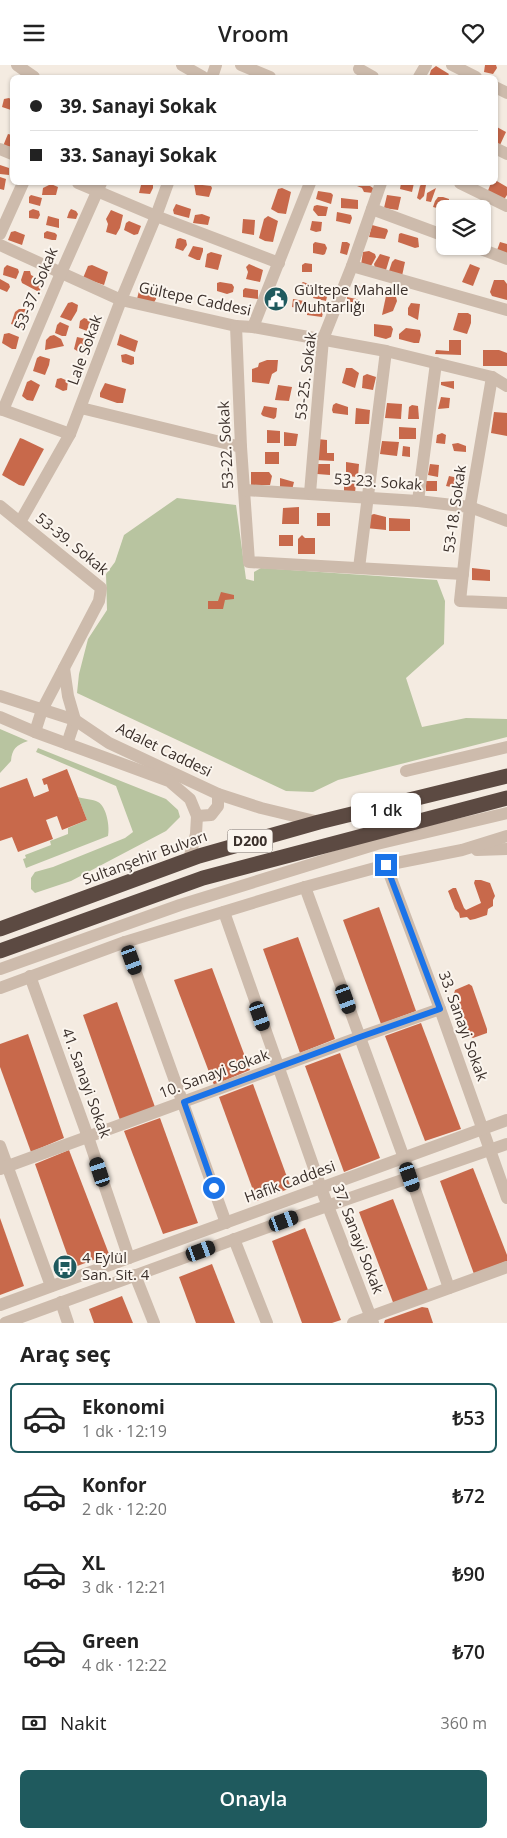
<!DOCTYPE html>
<html lang="tr">
<head>
<meta charset="utf-8">
<style>
  :root { --surface:#fff; --page:#f6f6f6; --text:#222; --muted:#767676; --line:#e0e0e0; --accent:#1f5a5e }
  body { margin:0; font-family:"Open Sans",sans-serif; background:var(--page); color:var(--text); height:100vh; display:flex; flex-direction:column; font-size:19px; white-space:nowrap }
  * { box-sizing:border-box; margin:0 }
  p { font-size:16px; color:var(--muted) }
  .icon { flex:none; width:28px; height:28px; fill:none; stroke:currentColor; stroke-width:2; stroke-linecap:round; stroke-linejoin:round }
  .map { position:relative; height:1258px; overflow:hidden }
  .sheet { display:flex; flex-direction:column; background:var(--surface); flex:1 }
  .sheet>* { flex:none }
  .hud { position:absolute; left:10px; top:10px; width:488px; height:110px; border-radius:8px; box-shadow:0 1px 4px #0004; display:grid; align-content:center; height:110px; padding:0 20px; background:var(--surface) }
  .controls { position:absolute; left:436px; top:135px; display:grid; gap:10px }
  .controls a { display:grid; place-items:center; width:55px; height:55px; border-radius:8px; background:var(--surface); box-shadow:0 1px 4px #0004; font-size:25px }
  .end { position:absolute; width:22px; height:22px; margin:-11px; border:6px solid #1a73e8; background:#fff; box-shadow:0 0 0 2px #fff }
  .from { border-radius:50% }
  .bubble { position:absolute; height:35px; border-radius:8px; background:var(--surface); box-shadow:0 1px 4px #0004; font-size:16px; font-weight:600; line-height:35px; text-align:center }
  .car { position:absolute; width:15px; height:30px; margin:-15px -8px; border-radius:6px; box-shadow:0 0 4px 1px #0007; background:linear-gradient(#222 24%,#8ab4d8 0 40%,#222 0 76%,#8ab4d8 0 86%,#222 0) }
  .hud b { display:flex; align-items:center; gap:18px; height:48px; font-size:19px }
  .hud b+b { border-top:1px solid var(--line) }
  .hud i { width:12px; height:12px; background:var(--text) }
  ul { padding:0; list-style:none }
  li { display:flex; align-items:center; gap:15px; height:70px; margin:0 10px 8px; padding:0 10px; border:2px solid transparent; border-radius:8px }
  li div { flex:1 }
  li b { display:block; font-size:19px }
  li em { font-style:normal; font-weight:600 }
  li.current { border-color:var(--accent) }
  li>.icon { width:45px; height:45px; stroke-width:1.5 }
  h2 { padding:0 20px; font-size:22px; line-height:60px }
  .pay { display:flex; align-items:center; gap:12px; height:55px; padding:0 20px; font-size:19px }
  .pay p { margin-inline-start:auto }
  .action { display:flex; gap:10px; margin-top:auto; padding:10px 20px }
  .action a { flex:1; height:58px; border-radius:8px; background:var(--accent); color:#fff; font-size:20px; font-weight:600; line-height:58px; text-align:center }
  header { display:flex; justify-content:space-between; align-items:center; height:65px; padding:0 20px; background:var(--surface); font-size:22px; font-weight:600 }
  .map>svg:first-child { display:block }
  .green { fill:#b8c4a0 }
  .building { fill:#c8694b }
  .lines { fill:none; stroke-linecap:round; stroke-linejoin:round }
  .minor { stroke:#cdbbac; stroke-width:12 }
  .highway { stroke:#5c4a42; stroke-width:15 }
  .route { stroke:#1a73e8; stroke-width:6 }
  .labels { text-anchor:middle; stroke-width:4; stroke-linejoin:round; paint-order:stroke }
  .shield { fill:#fbf5ee; stroke:#756b66; stroke-width:1 }
  .shield-label { font-size:14px; font-weight:bold; fill:#3b302b }
  .street-label { font-size:15px; fill:#3b302b; stroke:#fbf5ee }
  .poi-label { font-size:15px; fill:#3b302b; stroke:#fbf5ee; text-anchor:start }
</style>
</head>
<body>
<header><svg class="icon" aria-label="menu" viewBox="0 0 24 24"><path d="M4 6h16M4 12h16M4 18h16"/></svg>Vroom<svg class="icon" aria-label="heart" viewBox="0 0 24 24"><path d="M12 20l-8-8c-3-5 5-10 8-4 3-6 11-1 8 4z"/></svg></header>
<div class="map">
<svg width="507" height="1258" viewBox="0 0 507 1258">
  <rect width="100%" height="100%" fill="#f4ebe1"/>
  <!-- green -->
  <g class="green">
    <polygon points="177,433 236,440 246,514 254,516 254,507 261,503 437,515 445,536 444,579 406,613 422,662 466,653 507,654 507,672 338,715 313,727 286,726 77,628 79,609 88,574 107,545 106,509 115,497 124,470"/>
    <path d="M 0,664 L 28,676 C 16,680 12,684 11,696 L 0,708 Z"/>
    <polygon points="38,683 166,734 178,745 180,752 166,766 71,816 35,828 31,824 31,813 35,807 53,802 125,773 133,767 116,721 36,687"/>
    <path d="M 78,732 C 84,734 93,734 98,737 C 107,742 110,763 108,771 L 26,803 L 23,794 L 26,793 L 25,790 L 51,780 L 50,776 L 68,769 L 68,763 L 87,755 Z"/>
  </g>
  <!-- building -->
  <g class="building">
    <polygon points="485,0 496,0 497,3 493,9 484,7"/>
    <polygon points="436,1 449,9 447,12 429,12 431,5"/>
    <polygon points="9,33 12,35 11,45 2,42 4,34"/>
    <polygon points="495,61 506,67 500,80 495,78"/>
    <polygon points="8,69 12,70 12,82 3,81"/>
    <polygon points="0,100 9,103 9,110 0,109"/>
    <polygon points="0,112 6,114 4,125 0,124"/>
    <polygon points="495,115 507,122 507,130 503,136 487,128 491,118 495,118"/>
    <polygon points="143,118 153,119 153,123 150,129 139,128 141,120"/>
    <polygon points="401,118 414,118 412,127 400,124"/>
    <polygon points="422,118 426,120 424,131 420,135 417,133 420,121"/>
    <polygon points="51,119 58,122 56,130 42,130 43,123"/>
    <polygon points="194,119 211,121 212,123 209,132 196,130"/>
    <polygon points="357,121 370,121 373,123 373,128 364,127 362,123"/>
    <polygon points="282,123 291,127 286,149 278,148 271,144 278,124"/>
    <polygon points="436,123 431,137 426,136 427,128"/>
    <polygon points="318,126 331,128 333,130 331,139 316,134"/>
    <polygon points="31,130 42,133 40,141 29,138 29,132"/>
    <polygon points="387,130 401,132 398,145 384,143"/>
    <polygon points="438,132 443,132 449,134 449,138 445,145 433,142 435,136"/>
    <polygon points="341,133 358,135 358,144 341,143"/>
    <polygon points="176,139 191,144 189,153 174,149 173,145"/>
    <polygon points="317,140 328,142 326,151 318,151 313,145 314,141"/>
    <polygon points="33,144 39,146 40,150 38,154 29,153 29,146"/>
    <polygon points="71,144 76,146 78,149 76,154 67,153 69,147"/>
    <polygon points="111,145 123,150 120,163 116,170 106,167 108,159 106,154"/>
    <polygon points="337,147 351,150 352,153 350,159 336,156"/>
    <polygon points="202,149 210,152 208,160 193,158 195,150"/>
    <polygon points="48,151 59,154 59,163 46,160"/>
    <polygon points="268,151 278,156 273,177 265,176 259,173 264,154"/>
    <polygon points="243,154 255,155 254,170 242,168"/>
    <polygon points="129,156 141,161 138,169 134,170 124,165 126,158"/>
    <polygon points="312,156 322,157 321,166 316,167 310,165"/>
    <polygon points="372,160 387,164 388,166 385,174 369,172"/>
    <polygon points="15,166 25,170 22,180 8,175 11,167"/>
    <polygon points="47,166 55,168 57,170 56,175 52,175 44,173 44,168"/>
    <polygon points="401,168 418,173 419,182 415,183 398,177 399,169"/>
    <polygon points="180,173 186,175 187,180 183,186 175,183 177,174"/>
    <polygon points="315,177 325,179 327,183 325,189 323,190 313,188 313,179"/>
    <polygon points="342,177 347,177 350,179 347,190 340,188"/>
    <polygon points="500,177 507,179 507,189 496,188"/>
    <polygon points="193,181 203,183 203,186 200,195 197,195 188,191"/>
    <polygon points="369,186 375,189 376,192 371,201 361,200 363,187"/>
    <polygon points="211,187 222,190 218,205 205,202 207,189"/>
    <polygon points="380,189 390,192 386,205 375,203 374,199"/>
    <polygon points="395,194 405,197 402,211 389,206 392,197"/>
    <polygon points="305,198 312,199 312,207 302,207 302,200"/>
    <polygon points="249,199 263,205 260,217 246,214 248,207 246,202"/>
    <polygon points="470,199 480,203 473,221 462,217"/>
    <polygon points="7,200 18,204 19,207 16,214 3,210 4,203"/>
    <polygon points="92,200 108,207 104,220 83,213 88,201"/>
    <polygon points="24,206 30,206 31,210 37,213 41,211 45,212 44,217 39,227 22,218 21,215"/>
    <polygon points="0,214 9,219 10,222 7,227 0,224"/>
    <polygon points="494,215 504,215 507,219 507,235 492,231 490,227"/>
    <polygon points="220,217 232,219 234,222 233,227 227,229 217,226 217,218"/>
    <polygon points="303,217 309,219 307,229 296,227 296,223"/>
    <polygon points="319,220 329,223 326,236 313,233 316,223"/>
    <polygon points="355,220 361,222 366,227 366,231 354,230 353,222"/>
    <polygon points="144,221 156,227 156,234 153,239 137,234 140,222"/>
    <polygon points="245,223 258,225 258,234 243,232 243,225"/>
    <polygon points="389,229 396,232 397,236 393,246 382,250 386,231"/>
    <polygon points="347,232 361,235 361,242 358,243 348,240"/>
    <polygon points="293,234 304,236 305,239 303,244 292,242"/>
    <polygon points="72,237 78,240 77,246 71,256 60,252 68,238"/>
    <polygon points="411,238 420,239 418,255 408,250 408,243"/>
    <polygon points="309,239 322,241 324,243 322,252 307,250 307,243"/>
    <polygon points="19,244 25,244 29,247 26,259 22,263 11,259 15,247"/>
    <polygon points="458,248 468,248 471,250 471,258 467,269 453,265"/>
    <polygon points="84,253 93,256 90,267 79,263 80,256"/>
    <polygon points="60,257 69,261 66,271 62,271 55,268 57,260"/>
    <polygon points="374,259 391,261 393,264 391,272 386,274 374,271"/>
    <polygon points="406,263 420,265 421,270 419,278 414,278 399,274 399,269"/>
    <polygon points="9,268 19,272 16,284 12,284 2,278 4,269"/>
    <polygon points="120,269 138,276 135,287 117,280"/>
    <polygon points="54,270 61,274 64,281 45,285 46,275 50,271"/>
    <polygon points="77,272 90,275 86,288 82,289 74,284"/>
    <polygon points="449,275 461,275 461,290 435,289 436,285 449,286"/>
    <polygon points="483,285 499,285 507,288 507,301 483,301"/>
    <polygon points="126,289 134,292 134,299 131,300 122,297 121,290"/>
    <polygon points="40,291 50,294 49,300 45,310 33,306 37,293"/>
    <polygon points="267,295 278,295 277,306 272,309 269,319 252,317 252,304 258,302 259,298"/>
    <polygon points="346,303 352,303 359,308 355,323 342,318"/>
    <polygon points="367,309 376,312 373,325 362,323 363,311"/>
    <polygon points="61,313 68,316 67,325 63,326 55,322 57,314"/>
    <polygon points="31,315 40,320 33,336 27,335 22,331 27,317"/>
    <polygon points="454,316 454,324 441,320 441,317"/>
    <polygon points="105,318 126,324 123,338 117,338 100,332 100,328"/>
    <polygon points="278,320 292,322 289,336 275,335"/>
    <polygon points="441,332 450,333 449,343 438,344"/>
    <polygon points="336,338 348,342 348,350 333,348 332,345 333,340"/>
    <polygon points="387,338 402,339 401,354 385,353"/>
    <polygon points="412,340 418,341 419,354 408,354 409,342"/>
    <polygon points="264,341 277,343 276,352 274,354 263,351 261,349"/>
    <polygon points="356,343 370,345 369,359 355,359"/>
    <polygon points="494,347 507,348 507,371 491,368"/>
    <polygon points="399,362 416,363 416,374 399,374"/>
    <polygon points="267,365 280,366 280,378 267,378"/>
    <polygon points="284,367 298,369 296,381 284,381"/>
    <polygon points="442,368 446,370 445,379 436,378 437,370"/>
    <polygon points="20,373 23,374 44,384 24,421 19,420 2,410"/>
    <polygon points="317,374 327,375 327,388 334,388 334,396 315,395"/>
    <polygon points="382,376 399,377 397,391 380,389"/>
    <polygon points="458,378 466,381 466,387 454,386 452,379"/>
    <polygon points="403,381 410,382 410,392 402,391"/>
    <rect x="265" y="387" width="14" height="12"/>
    <polygon points="346,397 359,399 358,412 346,411"/>
    <polygon points="317,399 330,399 330,410 317,409"/>
    <polygon points="430,399 439,400 438,412 428,410"/>
    <polygon points="251,407 269,407 272,411 270,420 251,420"/>
    <polygon points="449,411 463,414 463,421 460,424 446,421"/>
    <polygon points="280,413 294,417 292,425 280,425"/>
    <rect x="426" y="416" width="11" height="10"/>
    <polygon points="344,417 356,418 355,428 344,428"/>
    <polygon points="299,442 299,459 282,459 283,443"/>
    <rect x="317" y="448" width="13" height="13"/>
    <polygon points="374,449 386,452 386,465 366,463 371,450"/>
    <polygon points="389,453 410,454 410,466 389,466"/>
    <rect x="279" y="470" width="14" height="11"/>
    <polygon points="302,470 305,473 315,473 315,489 298,489 298,474"/>
    <polygon points="472,503 490,505 490,516 472,515"/>
    <polygon points="221,527 234,530 234,534 225,535 223,544 208,544 208,536 218,536"/>
    <polygon points="67,704 87,755 62,765 57,751 46,755 53,774 18,787 12,772 0,776 0,723 27,713 34,732 49,726 47,719 44,720 42,714"/>
    <polygon points="475,815 481,815 490,818 495,831 493,835 493,841 488,844 487,850 475,854 470,855 467,852 460,853 459,848 455,844 448,826 453,823 456,823 464,843 466,845 481,838 474,818"/>
    <polygon points="379,842 416,946 381,959 343,855"/>
    <polygon points="298,872 335,974 300,988 263,884"/>
    <polygon points="212,903 250,1005 214,1020 174,915"/>
    <polygon points="469,919 472,921 487,964 487,968 473,973 470,971 454,929 455,925"/>
    <polygon points="117,937 155,1042 120,1055 83,950"/>
    <polygon points="421,958 461,1064 425,1076 385,971"/>
    <polygon points="28,969 64,1073 31,1087 0,1002 0,979"/>
    <polygon points="340,988 380,1093 344,1107 305,1001"/>
    <polygon points="253,1019 291,1123 257,1136 219,1032"/>
    <polygon points="160,1053 198,1158 163,1169 124,1066"/>
    <polygon points="69,1085 109,1189 72,1203 35,1099"/>
    <polygon points="473,1103 507,1190 507,1196 474,1209 440,1116"/>
    <polygon points="393,1134 428,1225 394,1240 359,1147"/>
    <polygon points="0,1153 24,1221 0,1230"/>
    <polygon points="305,1163 341,1255 332,1258 302,1258 272,1176"/>
    <polygon points="212,1199 235,1258 196,1258 179,1212"/>
    <polygon points="122,1231 133,1258 94,1258 89,1244"/>
    <polygon points="422,1242 428,1243 433,1258 384,1258 385,1255"/>
  </g>
  <g class="lines">
    <!-- minor -->
    <g class="minor">
      <polyline points="17,0 34,12"/>
      <polyline points="182,0 203,12"/>
      <polyline points="241,0 270,12"/>
      <polyline points="452,0 476,12"/>
      <polyline points="359,4 373,12"/>
      <polyline points="212,12 216,0"/>
      <polyline points="419,12 426,0"/>
      <polyline points="495,22 507,28"/>
      <polyline points="495,83 507,89"/>
      <polyline points="0,84 12,89"/>
      <polyline points="78,118 156,151 279,198"/>
      <polyline points="460,118 507,141"/>
      <polyline points="372,144 445,171"/>
      <polyline points="0,169 23,118"/>
      <polyline points="0,180 121,235 236,261 253,262 386,286 492,312 507,321"/>
      <polyline points="473,181 507,194"/>
      <polyline points="352,201 507,245"/>
      <polyline points="236,261 241,382 249,497 463,509"/>
      <polyline points="253,262 310,118"/>
      <polyline points="492,312 470,442 460,536 507,538"/>
      <polyline points="81,343 241,382"/>
      <polyline points="0,344 70,369"/>
      <polyline points="3,345 61,208 101,118"/>
      <polyline points="245,425 418,436 470,442 507,456"/>
      <polyline points="310,428 323,274 352,201 381,118"/>
      <polyline points="418,436 436,298"/>
      <polyline points="0,441 101,523 99,536 42,645 35,667"/>
      <polyline points="20,457 70,369 121,235 156,151 168,118"/>
      <polyline points="359,503 386,286"/>
      <polyline points="64,603 68,631 75,655 67,679"/>
      <polyline points="0,631 75,655 109,678 218,729 261,743 319,757"/>
      <polyline points="0,652 35,667 169,716 190,734 197,751 196,769 189,794"/>
      <polyline points="406,706 507,682"/>
      <polyline points="197,751 211,750 218,741 218,729"/>
      <polyline points="477,785 507,784"/>
      <polyline points="386,800 440,944 507,1133"/>
      <polyline points="305,822 404,1093 449,1223"/>
      <polyline points="224,847 321,1123 373,1258"/>
      <polyline points="125,877 226,1158"/>
      <polyline points="0,904 180,840 377,779 507,748"/>
      <polyline points="30,911 88,1072 129,1193"/>
      <polyline points="0,923 125,877 305,822 386,800 462,785 507,771"/>
      <polyline points="0,1081 51,1221"/>
      <polyline points="0,1104 360,972 440,944"/>
      <polyline points="234,1174 267,1258"/>
      <polyline points="135,1210 154,1258"/>
      <polyline points="61,1237 68,1258"/>
      <polyline points="0,1240 507,1055"/>
      <polyline points="5,1258 301,1150 507,1079"/>
      <polyline points="353,1258 507,1202"/>
    </g>
    <!-- highway -->
    <g class="highway">
      <polyline points="0,864 199,791 319,757 507,711"/>
      <polyline points="0,886 203,813 507,733"/>
    </g>
  </g>
  <g class="lines">
    <!-- route -->
    <polyline class="route" points="214,1123 184,1037 360,972 440,944 386,800"/>
  </g>
  <!-- icons -->
  <defs>
    <symbol id="civic-disc" viewBox="-11 -11 22 22"><circle r="9.5" fill="#1f5a5e" stroke="#fbf5ee"/><path d="M-.6-6.5H3V-4.5H.6V-3L4-1V1h2V6H-6V1h2V-1L-.6-3ZM-1.2 2.5V6h2.4V2.5Z" fill="#fff"/></symbol>
    <symbol id="bus-disc" viewBox="-11 -11 22 22"><circle r="9.5" fill="#1f5a5e" stroke="#fbf5ee"/><path d="M-5-6H5V4H4V6H2V4H-2V6H-4V4H-5ZM-3.5-4V0h7V-4ZM-3.5 1.2v1.5H-2V1.2ZM2 1.2v1.5H3.5V1.2Z" fill="#fff"/></symbol>
  </defs>
  <g fill-rule="evenodd">
    <use href="#civic-disc" x="262" y="220" width="28" height="28"/>
    <use href="#bus-disc" x="51" y="1188" width="28" height="28"/>
  </g>
  <g class="labels">
    <!-- shield labels -->
    <rect class="shield" x="227.5" y="764.5" width="45" height="23" rx="4"/>
    <g class="shield-label">
      <text x="250" y="781">D200</text>
    </g>
    <!-- street labels -->
    <g class="street-label">
      <text transform="translate(36 224) rotate(-67)" y="5">53-37. Sokak</text>
      <text transform="translate(195 234) rotate(12)" y="5">Gültepe Caddesi</text>
      <text transform="translate(85 285) rotate(-70)" y="5">Lale Sokak</text>
      <text transform="translate(306 311) rotate(-83)" y="5">53-25. Sokak</text>
      <text transform="translate(226 380) rotate(-93)" y="5">53-22. Sokak</text>
      <text transform="translate(378 417) rotate(4)" y="5">53-23. Sokak</text>
      <text transform="translate(455 444) rotate(-82)" y="5">53-18. Sokak</text>
      <text transform="translate(72 479) rotate(39)" y="5">53-39. Sokak</text>
      <text transform="translate(164 685) rotate(26)" y="5">Adalet Caddesi</text>
      <text transform="translate(145 793) rotate(-20)" y="5">Sultanşehir Bulvarı</text>
      <text transform="translate(463 961) rotate(70)" y="5">33. Sanayi Sokak</text>
      <text transform="translate(214 1009) rotate(-20)" y="5">10. Sanayi Sokak</text>
      <text transform="translate(86 1018) rotate(70)" y="5">41. Sanayi Sokak</text>
      <text transform="translate(290 1117) rotate(-20)" y="5">Hafik Caddesi</text>
      <text transform="translate(358 1174) rotate(69)" y="5">37. Sanayi Sokak</text>
    </g>
    <!-- poi labels -->
    <g class="poi-label">
      <text x="294" y="230">Gültepe Mahalle<tspan x="294" dy="17">Muhtarlığı</tspan></text>
      <text x="82" y="1198">4 Eylül<tspan x="82" dy="17">San. Sit. 4</tspan></text>
    </g>
  </g>
</svg>
<div class="controls">
<a><svg class="icon" aria-label="layers" viewBox="0 0 24 24"><path d="M12 4l9 5-9 5-9-5zM3 14l9 5 9-5"/></svg></a>
</div>
<i class="end from" style="left:214px;top:1123px"></i>
<i class="end" style="left:386px;top:800px"></i>
<div class="bubble" style="left:351px;top:728px;width:70px">1 dk</div>
<i class="car" style="left:132px;top:895px;rotate:160deg"></i>
<i class="car" style="left:346px;top:934px;rotate:160deg"></i>
<i class="car" style="left:260px;top:951px;rotate:161deg"></i>
<i class="car" style="left:100px;top:1107px;rotate:342deg"></i>
<i class="car" style="left:410px;top:1112px;rotate:161deg"></i>
<i class="car" style="left:284px;top:1156px;rotate:70deg"></i>
<i class="car" style="left:201px;top:1186px;rotate:70deg"></i>
<div class="hud">
<b><i class="from"></i>39. Sanayi Sokak</b>
<b><i></i>33. Sanayi Sokak</b>
</div>
</div>
<section class="sheet">
<h2>Araç seç</h2>
<ul>
<li class="current"><svg class="icon" aria-label="car" viewBox="0 0 24 24"><path d="M5 17H2v-5l4-1 3-4h7l3 4 3 1v5h-3M9 17h6M6 11h13"/><circle cx="7" cy="17" r="2"/><circle cx="17" cy="17" r="2"/></svg><div><b>Ekonomi</b><p>1 dk · 12:19</p></div><em>₺53</em></li>
<li><svg class="icon" aria-label="car" viewBox="0 0 24 24"><path d="M5 17H2v-5l4-1 3-4h7l3 4 3 1v5h-3M9 17h6M6 11h13"/><circle cx="7" cy="17" r="2"/><circle cx="17" cy="17" r="2"/></svg><div><b>Konfor</b><p>2 dk · 12:20</p></div><em>₺72</em></li>
<li><svg class="icon" aria-label="car" viewBox="0 0 24 24"><path d="M5 17H2v-5l4-1 3-4h7l3 4 3 1v5h-3M9 17h6M6 11h13"/><circle cx="7" cy="17" r="2"/><circle cx="17" cy="17" r="2"/></svg><div><b>XL</b><p>3 dk · 12:21</p></div><em>₺90</em></li>
<li><svg class="icon" aria-label="car" viewBox="0 0 24 24"><path d="M5 17H2v-5l4-1 3-4h7l3 4 3 1v5h-3M9 17h6M6 11h13"/><circle cx="7" cy="17" r="2"/><circle cx="17" cy="17" r="2"/></svg><div><b>Green</b><p>4 dk · 12:22</p></div><em>₺70</em></li>
</ul>
<div class="pay"><svg class="icon" aria-label="cash" viewBox="0 0 24 24"><path d="M3 7h18v10H3z"/><circle cx="12" cy="12" r="2"/></svg>Nakit<p>360 m</p></div>
<div class="action"><a>Onayla</a></div>
</section>
</body>
</html>
